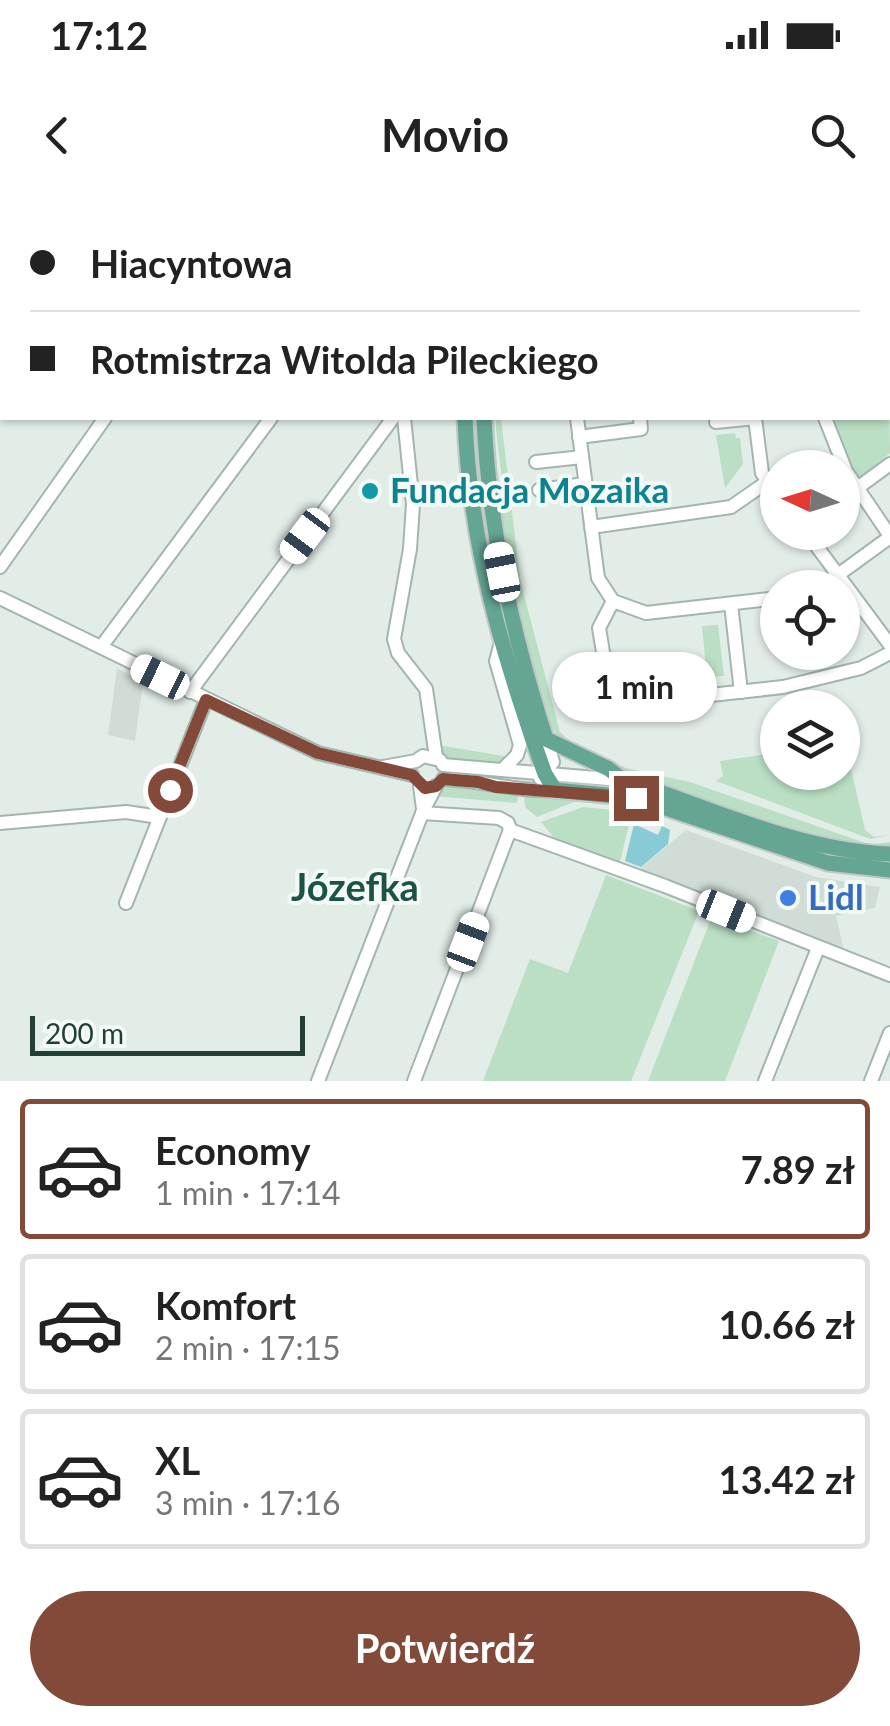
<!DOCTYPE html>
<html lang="pl">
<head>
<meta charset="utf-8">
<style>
  :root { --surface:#fff; --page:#f2f2f2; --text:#222; --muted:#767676; --line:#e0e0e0; --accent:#834a39 }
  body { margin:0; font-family:Lato,sans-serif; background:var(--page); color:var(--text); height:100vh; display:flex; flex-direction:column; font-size:38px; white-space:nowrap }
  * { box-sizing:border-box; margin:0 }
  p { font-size:32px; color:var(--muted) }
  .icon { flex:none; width:55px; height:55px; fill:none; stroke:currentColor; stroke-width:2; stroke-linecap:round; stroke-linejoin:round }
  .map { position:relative; height:881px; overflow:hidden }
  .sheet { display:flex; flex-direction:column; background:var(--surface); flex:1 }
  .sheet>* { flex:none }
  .banner { position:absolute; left:0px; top:0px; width:890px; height:220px; box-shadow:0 2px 8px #0004; display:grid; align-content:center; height:220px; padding:0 30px; background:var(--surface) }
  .needle { width:65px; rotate:274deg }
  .buttons { position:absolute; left:760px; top:250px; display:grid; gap:20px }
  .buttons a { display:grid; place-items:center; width:100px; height:100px; border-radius:50%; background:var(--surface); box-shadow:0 2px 8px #0004; font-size:50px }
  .scale { position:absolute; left:30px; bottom:25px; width:275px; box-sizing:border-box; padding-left:10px; border:5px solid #213f37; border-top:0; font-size:28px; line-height:35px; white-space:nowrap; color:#213f37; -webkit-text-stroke:8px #f3f9f6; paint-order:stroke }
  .end { position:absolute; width:45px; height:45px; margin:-22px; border:12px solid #834a39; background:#fff; box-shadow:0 0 0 5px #fff }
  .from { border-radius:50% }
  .bubble { position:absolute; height:70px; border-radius:35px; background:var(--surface); box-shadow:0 2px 8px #0004; font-size:32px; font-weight:700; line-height:70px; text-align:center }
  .car { position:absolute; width:30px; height:60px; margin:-30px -15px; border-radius:12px; box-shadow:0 0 8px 2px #0007; background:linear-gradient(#fff 24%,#345 0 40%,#fff 0 76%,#345 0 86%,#fff 0) }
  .banner b { display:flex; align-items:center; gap:35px; height:95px; font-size:38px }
  .banner b+b { border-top:2px solid var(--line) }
  .banner i { width:25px; height:25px; background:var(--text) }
  ul { padding:18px 0 0; list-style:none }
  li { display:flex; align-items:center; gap:30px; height:140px; margin:0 20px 15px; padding:0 10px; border:5px solid var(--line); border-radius:10px }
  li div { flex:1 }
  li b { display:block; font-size:38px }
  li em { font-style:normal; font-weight:700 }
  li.on { border-color:var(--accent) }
  li>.icon { width:90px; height:90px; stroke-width:1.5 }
  .cta { display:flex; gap:20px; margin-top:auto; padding:20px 30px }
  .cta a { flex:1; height:115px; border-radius:60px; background:var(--accent); color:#fff; font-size:40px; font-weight:700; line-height:115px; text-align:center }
  .status { display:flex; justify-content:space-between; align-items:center; height:70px; padding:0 50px; background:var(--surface); direction:ltr }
  .status svg { height:28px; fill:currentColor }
  header { display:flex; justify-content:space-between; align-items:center; height:130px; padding:0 30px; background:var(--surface); font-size:45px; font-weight:700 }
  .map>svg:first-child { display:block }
  .built { fill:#d0ddd7 }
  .green { fill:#badfc4 }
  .water { fill:#88cad5 }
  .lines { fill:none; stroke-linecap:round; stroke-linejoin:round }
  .minor-casing { stroke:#a4b5af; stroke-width:16 }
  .major-casing { stroke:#c1c9c7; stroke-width:19 }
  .minor { stroke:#fff; stroke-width:12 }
  .major { stroke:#64a593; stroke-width:15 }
  .route { stroke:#834a39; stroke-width:12 }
  .culture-dot { fill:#0f9aa8; stroke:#f3f9f6; stroke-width:4 }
  .shop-dot { fill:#3f7fe0; stroke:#f3f9f6; stroke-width:4 }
  .labels { text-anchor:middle; stroke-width:8; stroke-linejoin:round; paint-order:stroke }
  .culture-label { font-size:35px; font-weight:bold; fill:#0d838f; stroke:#f3f9f6; text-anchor:start }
  .shop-label { font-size:35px; font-weight:bold; fill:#366cbe; stroke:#f3f9f6; text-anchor:start }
  .neighbourhood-label { font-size:38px; font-weight:bold; fill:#1c5344; stroke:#f3f9f6 }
</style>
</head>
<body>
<div class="status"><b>17:12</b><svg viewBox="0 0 49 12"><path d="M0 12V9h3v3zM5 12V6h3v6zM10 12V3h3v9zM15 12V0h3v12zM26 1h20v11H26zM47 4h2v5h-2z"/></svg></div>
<header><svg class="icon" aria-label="back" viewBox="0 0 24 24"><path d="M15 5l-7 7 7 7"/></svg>Movio<svg class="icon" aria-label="search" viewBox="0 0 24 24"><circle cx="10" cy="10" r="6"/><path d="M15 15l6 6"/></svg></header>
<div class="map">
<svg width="890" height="881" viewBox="0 0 890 881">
  <rect width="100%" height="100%" fill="#e2ede8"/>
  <!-- built -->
  <g class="built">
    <polygon points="117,468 143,482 135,541 108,535"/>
    <polygon points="686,630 816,677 880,687 875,708 836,716 844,751 636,672"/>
  </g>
  <!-- green -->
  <g class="green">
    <polygon points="888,144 890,253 859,278 846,259 831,218 888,218"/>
    <path d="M 470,218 L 478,218 L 525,490 C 492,402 480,311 470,218 Z"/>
    <path d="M 488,218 L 494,218 L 497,269 L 507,319 L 496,230 L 496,218 L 501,218 L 520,380 L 560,532 L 574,545 L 558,537 L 552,527 C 518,426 501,323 488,218 Z"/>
    <polygon points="735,233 736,238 740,238 743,264 725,288 716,235"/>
    <polygon points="718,425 724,476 707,477 702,426"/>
    <path d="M 437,545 L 504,556 L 508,559 C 488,571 448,568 437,545 Z"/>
    <polygon points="777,545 778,572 842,572 843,552 847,551 865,630 874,637 890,635 870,639 716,581 723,576 720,561 768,554"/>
    <path d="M 587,550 L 626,568 L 690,582 L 871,645 L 890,642 L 890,649 C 835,647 782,628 731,610 C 681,593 633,575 585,553 Z"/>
    <polygon points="448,583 518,595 517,603 434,596"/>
    <polygon points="524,593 581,599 537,617 525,607"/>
    <polygon points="583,607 632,612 619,666 559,644 541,622"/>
    <polygon points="606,675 699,711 631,881 483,881 530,759 568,773"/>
    <polygon points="712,716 779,741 725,881 648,881"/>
  </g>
  <!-- water -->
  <polygon class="water" points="634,624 658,635 662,626 670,630 668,644 641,667 625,661"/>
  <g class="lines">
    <defs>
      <g id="minor">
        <polyline points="156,0 160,2"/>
        <polyline points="328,0 331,2"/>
        <polyline points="508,0 508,2"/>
        <polyline points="676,0 676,2"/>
        <polyline points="735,0 735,2"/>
        <polyline points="792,0 793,2"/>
        <polyline points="36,2 37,0"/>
        <polyline points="131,2 133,0"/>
        <polyline points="362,2 366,0"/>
        <polyline points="0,50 2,47"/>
        <polyline points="404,218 413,304 410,349 394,439 398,453 426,489 436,557"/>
        <polyline points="577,218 598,378 613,401 599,428 612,506 783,487 861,468 890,453"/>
        <polyline points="825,218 846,271 890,336"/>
        <polyline points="716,222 755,218 762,273 778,296"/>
        <polyline points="579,237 641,229 640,218"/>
        <polyline points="536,262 582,257"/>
        <polyline points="856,289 890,264"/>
        <polyline points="539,290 585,284"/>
        <polyline points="591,327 731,307 767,282"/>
        <polyline points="806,332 890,445"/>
        <polyline points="0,367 105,218"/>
        <polyline points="820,388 890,337"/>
        <polyline points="0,398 318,553 412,575"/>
        <polyline points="613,401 646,413 778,398"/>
        <polyline points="731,404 741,492"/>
        <polyline points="500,446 496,461 520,545 517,555 502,570"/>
        <polyline points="101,447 271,218"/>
        <polyline points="190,492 393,218"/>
        <polyline points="443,565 608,579 619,577"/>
        <polyline points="383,567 416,561 423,556 440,560"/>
        <polyline points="540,578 553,562 546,539"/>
        <path d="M 443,579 C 481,580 516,592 555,590"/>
        <polyline points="420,586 423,609"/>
        <polyline points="422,613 499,618 508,623 510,630"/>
        <polyline points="0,623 126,612 159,617"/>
        <polyline points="510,630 665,686 890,775"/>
        <polyline points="126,703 206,500"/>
        <polyline points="318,881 423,611 436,586"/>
        <polyline points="414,881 510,630"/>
        <polyline points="765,881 818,748"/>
        <polyline points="871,881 890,833"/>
      </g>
      <g id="major">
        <polyline points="467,2 467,0"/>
        <polyline points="485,2 485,0"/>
        <path d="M 465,218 C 469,343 503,457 545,574 L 555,590 L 636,598 L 828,663 L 890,670"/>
        <path d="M 484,218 C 489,329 512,433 546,539 L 609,569 L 619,577 C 702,606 803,652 890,654"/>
      </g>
    </defs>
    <!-- minor casing -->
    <use href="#minor" class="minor-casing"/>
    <!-- major casing -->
    <use href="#major" class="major-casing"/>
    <!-- minor -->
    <use href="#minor" class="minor"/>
    <!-- major -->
    <use href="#major" class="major"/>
  </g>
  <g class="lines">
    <!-- route -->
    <polyline class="route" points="170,590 206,500 318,553 412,575 425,588 436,586 443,579 478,582 496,587 636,598"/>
  </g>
  <!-- markers -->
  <circle class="culture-dot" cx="370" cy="291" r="10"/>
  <circle class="shop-dot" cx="788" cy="698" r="10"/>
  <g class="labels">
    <!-- culture labels -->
    <g class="culture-label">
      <text x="390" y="303">Fundacja Mozaika</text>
    </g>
    <!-- shop labels -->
    <g class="shop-label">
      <text x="808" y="710">Lidl</text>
    </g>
    <!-- neighbourhood labels -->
    <g class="neighbourhood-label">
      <text x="355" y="701">Józefka</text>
    </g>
  </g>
</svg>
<div class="buttons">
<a><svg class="needle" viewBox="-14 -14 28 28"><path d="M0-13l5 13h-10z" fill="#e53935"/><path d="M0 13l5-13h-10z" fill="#767676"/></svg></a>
<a><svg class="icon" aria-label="locate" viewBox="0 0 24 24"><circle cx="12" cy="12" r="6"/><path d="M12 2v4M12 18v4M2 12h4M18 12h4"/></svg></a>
<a><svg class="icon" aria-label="layers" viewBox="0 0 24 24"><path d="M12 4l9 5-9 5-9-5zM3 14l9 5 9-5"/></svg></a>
</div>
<div class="scale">200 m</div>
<i class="end from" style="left:170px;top:590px"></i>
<i class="end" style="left:636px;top:598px"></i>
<div class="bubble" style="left:552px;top:452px;width:165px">1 min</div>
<i class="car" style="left:305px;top:336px;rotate:217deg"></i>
<i class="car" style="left:502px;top:372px;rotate:349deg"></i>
<i class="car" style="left:160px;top:477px;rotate:296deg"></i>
<i class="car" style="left:726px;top:711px;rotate:112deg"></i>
<i class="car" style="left:468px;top:742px;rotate:21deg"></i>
<div class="banner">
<b><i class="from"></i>Hiacyntowa</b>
<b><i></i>Rotmistrza Witolda Pileckiego</b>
</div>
</div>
<section class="sheet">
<ul>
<li class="on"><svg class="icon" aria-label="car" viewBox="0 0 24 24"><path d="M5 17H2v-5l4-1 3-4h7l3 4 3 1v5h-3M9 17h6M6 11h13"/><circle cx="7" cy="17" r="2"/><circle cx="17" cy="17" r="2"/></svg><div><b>Economy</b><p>1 min · 17:14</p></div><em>7.89 zł</em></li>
<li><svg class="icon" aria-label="car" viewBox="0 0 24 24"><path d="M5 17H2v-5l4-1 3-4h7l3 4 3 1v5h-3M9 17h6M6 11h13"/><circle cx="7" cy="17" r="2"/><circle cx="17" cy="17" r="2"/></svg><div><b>Komfort</b><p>2 min · 17:15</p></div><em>10.66 zł</em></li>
<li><svg class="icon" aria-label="car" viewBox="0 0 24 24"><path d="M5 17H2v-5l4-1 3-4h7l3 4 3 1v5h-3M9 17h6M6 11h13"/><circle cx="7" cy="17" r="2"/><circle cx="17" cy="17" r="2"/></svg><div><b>XL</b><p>3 min · 17:16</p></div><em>13.42 zł</em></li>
</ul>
<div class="cta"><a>Potwierdź</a></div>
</section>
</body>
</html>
